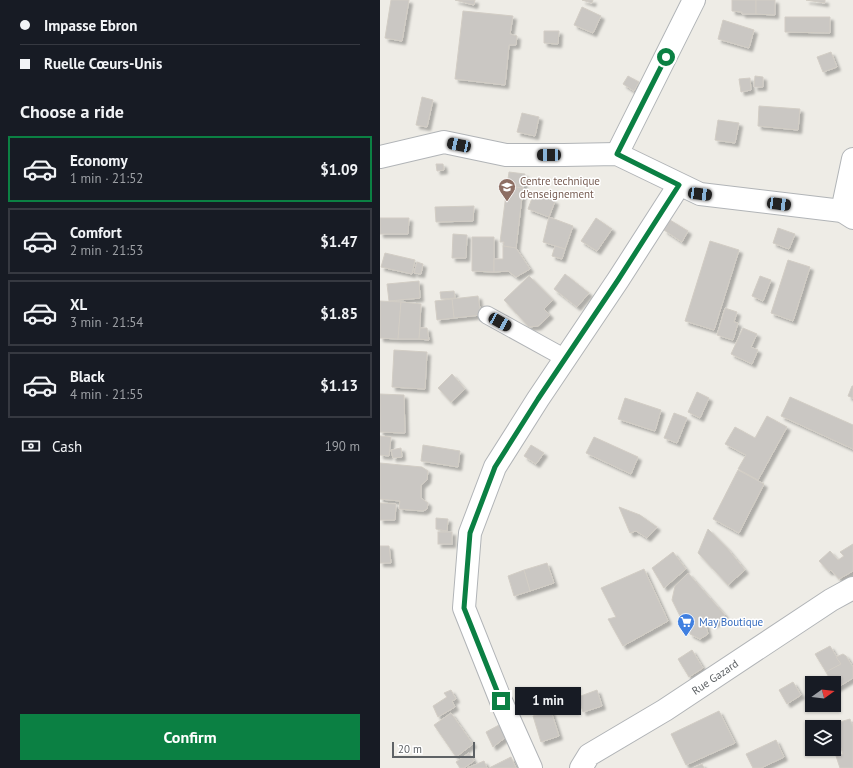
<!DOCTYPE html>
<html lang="en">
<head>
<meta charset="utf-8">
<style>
  :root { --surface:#171b24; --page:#20242c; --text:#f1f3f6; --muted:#9ea1a6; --line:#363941; --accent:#0b8043 }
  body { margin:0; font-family:"PT Sans",sans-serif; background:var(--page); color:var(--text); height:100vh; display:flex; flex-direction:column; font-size:15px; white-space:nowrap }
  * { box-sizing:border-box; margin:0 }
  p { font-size:13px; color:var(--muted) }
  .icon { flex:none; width:22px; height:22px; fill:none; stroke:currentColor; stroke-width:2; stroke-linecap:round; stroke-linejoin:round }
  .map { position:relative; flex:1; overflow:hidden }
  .sheet { display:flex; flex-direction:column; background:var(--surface); width:380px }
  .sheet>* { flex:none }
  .guide { display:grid; align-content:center; height:88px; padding:0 20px; background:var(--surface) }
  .needle { width:26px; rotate:75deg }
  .controls { position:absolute; left:425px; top:676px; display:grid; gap:8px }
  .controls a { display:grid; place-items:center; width:36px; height:36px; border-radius:0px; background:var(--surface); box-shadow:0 1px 3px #0004; font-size:20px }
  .scale { position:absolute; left:12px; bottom:10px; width:83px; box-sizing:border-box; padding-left:4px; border:2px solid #5e6265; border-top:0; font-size:11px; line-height:14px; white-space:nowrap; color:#5e6265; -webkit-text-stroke:3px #fff; paint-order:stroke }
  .end { position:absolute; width:18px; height:18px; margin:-9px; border:5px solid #0b8043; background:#fff; box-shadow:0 0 0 2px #fff }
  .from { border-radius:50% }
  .bubble { position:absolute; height:28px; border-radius:0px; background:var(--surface); box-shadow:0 1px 3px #0004; font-size:13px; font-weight:700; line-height:28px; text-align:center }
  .car { position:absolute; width:12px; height:24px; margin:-12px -6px; border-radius:5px; box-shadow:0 0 3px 1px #0007; background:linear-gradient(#222 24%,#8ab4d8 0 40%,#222 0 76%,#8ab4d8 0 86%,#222 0) }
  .guide b { display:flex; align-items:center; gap:14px; height:38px; font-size:15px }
  .guide b+b { border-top:1px solid var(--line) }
  .guide i { width:10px; height:10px; background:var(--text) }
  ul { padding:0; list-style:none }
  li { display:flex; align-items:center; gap:12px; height:66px; margin:0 8px 6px; padding:0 12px; border:2px solid var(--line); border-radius:0px }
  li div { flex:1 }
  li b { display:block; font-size:15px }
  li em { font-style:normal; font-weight:700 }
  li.active { border-color:var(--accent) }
  li>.icon { width:36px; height:36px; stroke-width:1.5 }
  h2 { padding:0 20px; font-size:18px; line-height:48px }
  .pay { display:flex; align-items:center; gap:10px; height:44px; padding:0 20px; font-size:15px }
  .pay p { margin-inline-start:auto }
  .button { display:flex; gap:8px; margin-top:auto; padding:8px 20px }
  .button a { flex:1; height:46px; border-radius:0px; background:var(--accent); color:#fff; font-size:16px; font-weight:700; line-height:46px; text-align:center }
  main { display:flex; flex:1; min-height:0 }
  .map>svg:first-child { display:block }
  .building { fill:#cac7c3; stroke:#d2cdc5; filter:url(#shadow) }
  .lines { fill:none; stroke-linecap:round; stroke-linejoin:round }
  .service-casing { stroke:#b1b4b7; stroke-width:19 }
  .minor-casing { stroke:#b1b4b7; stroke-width:24 }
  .service { stroke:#fff; stroke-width:17 }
  .minor { stroke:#fff; stroke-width:22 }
  .route { stroke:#0b8043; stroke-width:5 }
  .labels { text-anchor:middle; stroke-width:3; stroke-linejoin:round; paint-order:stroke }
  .education-label { font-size:11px; fill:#785e54; stroke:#fff; text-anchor:start }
  .shop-label { font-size:11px; fill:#366cbe; stroke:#fff; text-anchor:start }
  .street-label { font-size:11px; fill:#5e6265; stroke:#fff }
</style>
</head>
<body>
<main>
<section class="sheet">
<div class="guide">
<b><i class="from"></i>Impasse Ebron</b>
<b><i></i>Ruelle Cœurs-Unis</b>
</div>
<h2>Choose a ride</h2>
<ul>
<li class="active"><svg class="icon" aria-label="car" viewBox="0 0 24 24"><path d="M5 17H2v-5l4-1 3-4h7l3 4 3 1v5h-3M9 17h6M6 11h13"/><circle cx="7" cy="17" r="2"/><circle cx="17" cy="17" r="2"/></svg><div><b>Economy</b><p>1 min · 21:52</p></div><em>$1.09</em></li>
<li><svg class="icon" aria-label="car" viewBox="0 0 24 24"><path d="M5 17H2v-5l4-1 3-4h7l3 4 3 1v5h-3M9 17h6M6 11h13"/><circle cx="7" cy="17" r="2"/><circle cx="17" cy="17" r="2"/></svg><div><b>Comfort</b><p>2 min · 21:53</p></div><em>$1.47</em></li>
<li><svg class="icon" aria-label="car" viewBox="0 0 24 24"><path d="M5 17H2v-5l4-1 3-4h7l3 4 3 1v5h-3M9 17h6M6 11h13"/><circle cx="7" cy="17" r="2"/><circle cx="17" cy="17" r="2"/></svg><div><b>XL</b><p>3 min · 21:54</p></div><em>$1.85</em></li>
<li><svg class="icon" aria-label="car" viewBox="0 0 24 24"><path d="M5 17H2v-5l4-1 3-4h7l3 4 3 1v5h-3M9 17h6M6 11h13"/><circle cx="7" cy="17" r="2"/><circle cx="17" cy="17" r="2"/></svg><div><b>Black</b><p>4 min · 21:55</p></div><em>$1.13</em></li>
</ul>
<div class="pay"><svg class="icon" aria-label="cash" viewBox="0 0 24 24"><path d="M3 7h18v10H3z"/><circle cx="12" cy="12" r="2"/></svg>Cash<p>190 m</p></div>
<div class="button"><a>Confirm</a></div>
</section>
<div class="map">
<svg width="473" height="768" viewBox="0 0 473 768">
  <defs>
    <filter id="shadow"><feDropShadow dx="3.5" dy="3.5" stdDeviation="1" flood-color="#0004"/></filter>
  </defs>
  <rect width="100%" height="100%" fill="#eeece6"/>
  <!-- building -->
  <g class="building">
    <polygon points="11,0 29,0 22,41 5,38"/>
    <polygon points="75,0 95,0 94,5"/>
    <polygon points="202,0 213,0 212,3"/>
    <polygon points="352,0 376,0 376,14 362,14 362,12 352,11"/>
    <polygon points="376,0 395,0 395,15 376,14"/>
    <polygon points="426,0 445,0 445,3"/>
    <polygon points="202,7 221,16 213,33 194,25"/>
    <polygon points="83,11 133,16 130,34 137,36 136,45 129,45 125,85 75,79"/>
    <polygon points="405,17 450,17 450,33 405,32"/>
    <polygon points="343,20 374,30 369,48 338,39"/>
    <polygon points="164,31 179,31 178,44 164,43"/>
    <polygon points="451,52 457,67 443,72 437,57"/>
    <polygon points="248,76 259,82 254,91 243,84"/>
    <polygon points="375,76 383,77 383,87 374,87"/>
    <polygon points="370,78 371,90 361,92 359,79"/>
    <polygon points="42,97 53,100 47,127 36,125"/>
    <polygon points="379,106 420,109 418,130 378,126"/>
    <polygon points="142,113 159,117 155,136 137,132"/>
    <polygon points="338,120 359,123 355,143 335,140"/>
    <polygon points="56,164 63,164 64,170 57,171"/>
    <polygon points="129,172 145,174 143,188 127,186"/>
    <polygon points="127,186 143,188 136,248 123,246 124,242 120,242"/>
    <polygon points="154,193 175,201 169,217 148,209"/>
    <polygon points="94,206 93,221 56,222 55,207"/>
    <polygon points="169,217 193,226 185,249 163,242"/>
    <polygon points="0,218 29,218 28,234 0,234"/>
    <polygon points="216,218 232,229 217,251 201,241"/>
    <polygon points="290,220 308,231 302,242 284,230"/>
    <polygon points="398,228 415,234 409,249 393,243"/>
    <polygon points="73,234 87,235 86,258 72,258"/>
    <polygon points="92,237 114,237 114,272 92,271"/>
    <polygon points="330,241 359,250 334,330 305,321"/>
    <polygon points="123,246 136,248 150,269 136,277 128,271 114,272 114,259 123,259"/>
    <polygon points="175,246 185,249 182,259 172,256"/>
    <polygon points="5,253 35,260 32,274 1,267"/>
    <polygon points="408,260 430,267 413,321 391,313"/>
    <polygon points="37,262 43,264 41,274 34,273"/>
    <polygon points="185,274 209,293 197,307 174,289"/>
    <polygon points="149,276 173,300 164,309 170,315 158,326 149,327 124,300"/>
    <polygon points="380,276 391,280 383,301 372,296"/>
    <polygon points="39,281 40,298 9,301 7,284"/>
    <polygon points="74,291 75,298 61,299 60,292"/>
    <polygon points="98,296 101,315 74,318 72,299"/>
    <polygon points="72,299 74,318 57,320 55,301"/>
    <polygon points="0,301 21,302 18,339 0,338"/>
    <polygon points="21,302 41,304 39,339 18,339"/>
    <polygon points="345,308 357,312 354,322 358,323 353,340 337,335"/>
    <polygon points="40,328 47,328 49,340 39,339"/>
    <polygon points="363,328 377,334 371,347 378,350 372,364 351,354"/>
    <polygon points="14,350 47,352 45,389 12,387"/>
    <polygon points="72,374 85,389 71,402 58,388"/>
    <polygon points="472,386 473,386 473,398 468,396"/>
    <polygon points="317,392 329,398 320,418 308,412"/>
    <polygon points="0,394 24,395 25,433 0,432"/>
    <polygon points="410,397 473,425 473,449 401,416"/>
    <polygon points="245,398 281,410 275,431 238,419"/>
    <polygon points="294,413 307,418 297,443 284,438"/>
    <polygon points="387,416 407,427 378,480 358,469 366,455 345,444 355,427 375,438"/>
    <polygon points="0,436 11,437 9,456 0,455"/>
    <polygon points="214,437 258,457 251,474 206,453"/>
    <polygon points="43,445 80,451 78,467 41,461"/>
    <polygon points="151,445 164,453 156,464 144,456"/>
    <polygon points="21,448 22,457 13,458 11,450"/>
    <polygon points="0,463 42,467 48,471 47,480 41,485 41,498 48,503 47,509 43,511 19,509 20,501 0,499"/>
    <polygon points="358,470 384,484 359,533 333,519"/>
    <polygon points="0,503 16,504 15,520 0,520"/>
    <polygon points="239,507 260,515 277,527 267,538 256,531 250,533"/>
    <polygon points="56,518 68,519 67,531 56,529"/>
    <polygon points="328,529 347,548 365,570 348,585 318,553"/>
    <rect x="58" y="532" width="14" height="12"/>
    <polygon points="473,544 473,571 459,579 451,570 449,572 439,561 450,551 458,560 464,556 460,552"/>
    <polygon points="0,546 9,546 11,563 0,563"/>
    <polygon points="293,552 306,569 284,588 272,568"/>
    <polygon points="167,563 174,583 150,591 144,570"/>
    <polygon points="264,569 288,621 243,646 228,619 236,617 221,588"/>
    <polygon points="144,570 150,591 134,596 128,576"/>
    <polygon points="308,573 345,615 334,624 324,619 328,634 320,639 310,634 310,630 300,616 292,600 295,586"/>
    <polygon points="450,646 461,664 446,672 435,654"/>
    <polygon points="312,650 323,668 309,677 298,659"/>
    <polygon points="463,654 466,656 473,667 473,678 455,689 454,683 452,683 446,672 461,664 456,657"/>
    <polygon points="413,682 421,695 407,704 399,690"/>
    <polygon points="71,690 76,699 72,701 75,707 58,717 53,706 67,697 64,693"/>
    <polygon points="217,690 222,706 203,712 198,697"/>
    <polygon points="171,711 179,736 161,742 153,716"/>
    <polygon points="339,711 355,743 306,765 291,734"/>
    <polygon points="71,713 93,744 76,757 54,725"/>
    <polygon points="470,719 473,727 473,768 460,768 456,756 463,754 453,724"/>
    <polygon points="119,725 126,737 113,747 106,732"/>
    <polygon points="396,740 404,757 381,768 373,768 366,754"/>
    <polygon points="89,753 94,761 84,768 80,768 76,762"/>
    <polygon points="131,757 136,768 109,768"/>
    <polygon points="104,761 107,768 87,768"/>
    <polygon points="322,764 324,768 313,768"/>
  </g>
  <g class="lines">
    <defs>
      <polyline id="service" points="107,315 185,358"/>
      <g id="minor">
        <polyline points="237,154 314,0"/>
        <polyline points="0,157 64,142 126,155 184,155 237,154 320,194 462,211 473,218"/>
        <polyline points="462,211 473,159"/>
        <polyline points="151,768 121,701 84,608 90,533 115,467 158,399 238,280 299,185"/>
        <polyline points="201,768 209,755 285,710 451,600 473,588"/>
      </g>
    </defs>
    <!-- service casing -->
    <use href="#service" class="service-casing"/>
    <!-- minor casing -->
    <use href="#minor" class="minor-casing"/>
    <!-- service -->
    <use href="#service" class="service"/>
    <!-- minor -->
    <use href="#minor" class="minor"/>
  </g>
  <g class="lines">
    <!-- route -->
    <polyline class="route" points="121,701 84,608 90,533 115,467 158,399 238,280 299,185 237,154 286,57"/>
  </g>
  <!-- icons -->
  <defs>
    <symbol id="school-pin" viewBox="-11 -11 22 30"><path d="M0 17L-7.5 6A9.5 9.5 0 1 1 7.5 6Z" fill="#8d6e63" stroke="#fff"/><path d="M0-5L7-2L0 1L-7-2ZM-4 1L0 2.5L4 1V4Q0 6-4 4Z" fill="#fff"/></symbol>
    <symbol id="supermarket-pin" viewBox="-11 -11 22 30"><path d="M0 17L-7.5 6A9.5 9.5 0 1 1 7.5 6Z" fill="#3f7fe0" stroke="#fff"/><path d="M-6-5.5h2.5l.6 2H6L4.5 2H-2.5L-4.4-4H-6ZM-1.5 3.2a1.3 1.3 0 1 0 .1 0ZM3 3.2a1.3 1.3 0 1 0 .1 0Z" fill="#fff"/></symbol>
  </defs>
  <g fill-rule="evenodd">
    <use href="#school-pin" x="117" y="177" width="20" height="27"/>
    <use href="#supermarket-pin" x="296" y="612" width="20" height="27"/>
  </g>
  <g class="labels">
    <!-- education labels -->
    <g class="education-label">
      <text x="140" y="185">Centre technique<tspan x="140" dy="13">d'enseignement</tspan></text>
    </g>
    <!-- shop labels -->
    <g class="shop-label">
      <text x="319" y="626">May Boutique</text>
    </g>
    <!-- street labels -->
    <g class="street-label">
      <text transform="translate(335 677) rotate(-34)" y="4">Rue Gazard</text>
    </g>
  </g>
</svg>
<div class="controls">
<a><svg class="needle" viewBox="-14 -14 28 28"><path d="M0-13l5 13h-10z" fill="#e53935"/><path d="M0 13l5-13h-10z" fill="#9ea1a6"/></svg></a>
<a><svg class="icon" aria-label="layers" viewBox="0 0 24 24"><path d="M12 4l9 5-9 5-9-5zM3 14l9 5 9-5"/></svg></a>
</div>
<div class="scale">20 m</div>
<i class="end from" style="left:286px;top:57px"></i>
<i class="end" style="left:121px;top:701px"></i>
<div class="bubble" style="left:135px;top:687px;width:66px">1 min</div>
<i class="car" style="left:79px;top:145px;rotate:282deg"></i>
<i class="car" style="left:169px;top:155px;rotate:270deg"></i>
<i class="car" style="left:320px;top:194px;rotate:97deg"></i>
<i class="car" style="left:399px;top:204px;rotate:97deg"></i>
<i class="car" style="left:120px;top:322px;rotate:119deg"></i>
</div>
</main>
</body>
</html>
